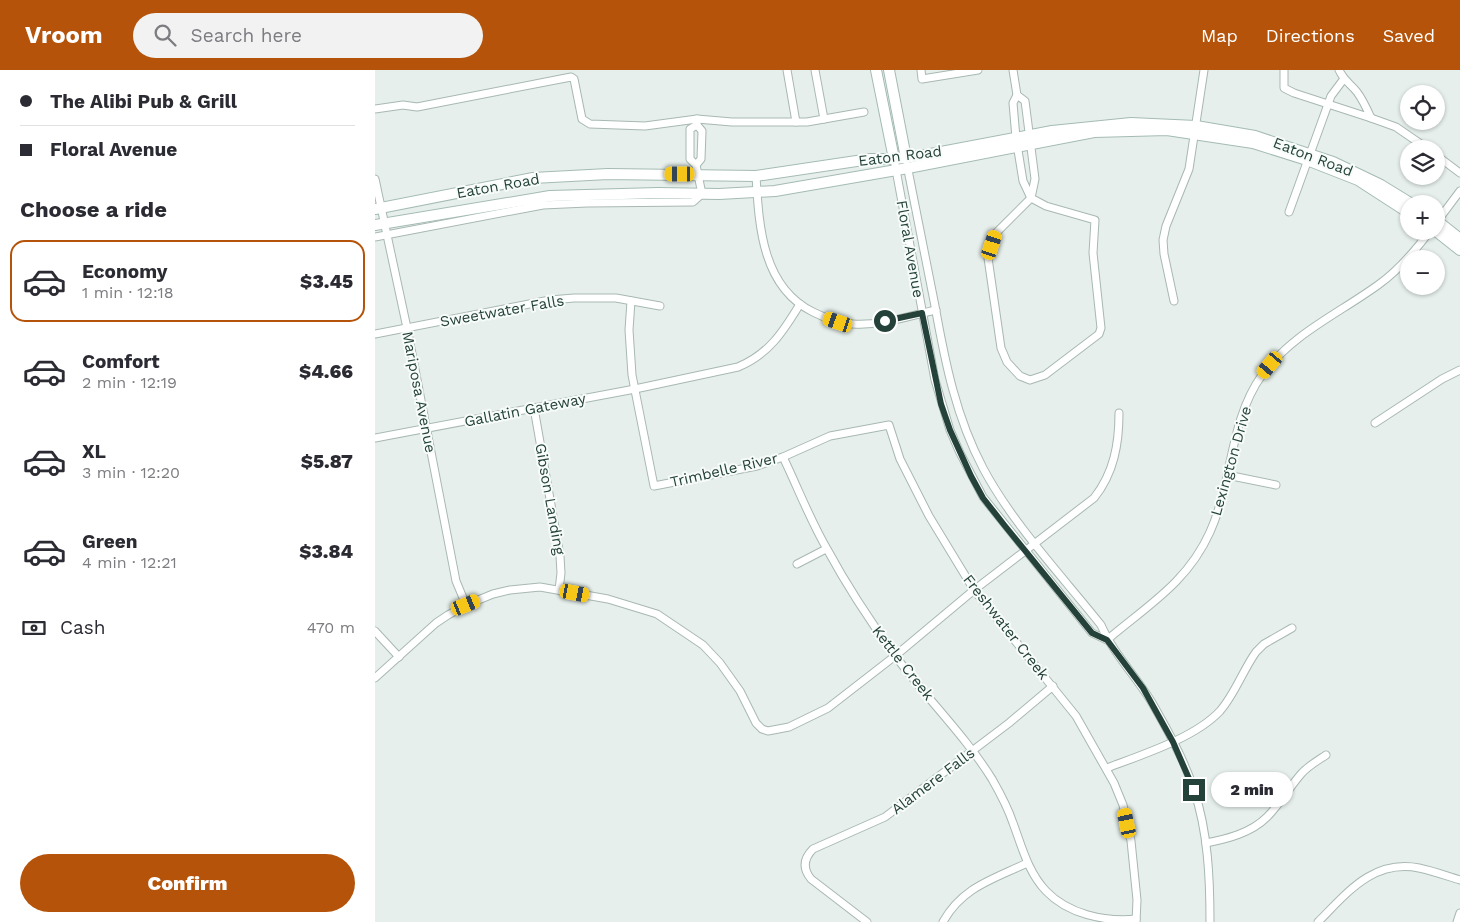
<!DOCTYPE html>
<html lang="en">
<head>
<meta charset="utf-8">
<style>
  :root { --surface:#fff; --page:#f2f2f3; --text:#2b2b33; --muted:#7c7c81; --line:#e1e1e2; --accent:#b45309 }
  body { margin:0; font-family:"Work Sans",sans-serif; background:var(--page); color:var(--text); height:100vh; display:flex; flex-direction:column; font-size:19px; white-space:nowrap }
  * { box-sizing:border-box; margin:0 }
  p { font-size:16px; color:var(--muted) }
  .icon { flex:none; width:28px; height:28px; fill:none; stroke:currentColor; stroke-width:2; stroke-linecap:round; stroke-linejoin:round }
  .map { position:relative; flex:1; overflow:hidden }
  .side { display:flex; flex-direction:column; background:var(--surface); width:375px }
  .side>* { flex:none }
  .banner { display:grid; align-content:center; height:110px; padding:0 20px; background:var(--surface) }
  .controls { position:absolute; left:1025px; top:15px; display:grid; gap:10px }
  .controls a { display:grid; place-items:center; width:45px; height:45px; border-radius:50%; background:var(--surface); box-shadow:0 1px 4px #0004; font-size:25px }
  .end { position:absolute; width:22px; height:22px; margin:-11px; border:6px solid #24423a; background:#fff; box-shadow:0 0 0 2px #fff }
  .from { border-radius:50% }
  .bubble { position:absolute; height:35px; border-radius:18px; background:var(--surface); box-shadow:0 1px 4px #0004; font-size:16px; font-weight:800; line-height:35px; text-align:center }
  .car { position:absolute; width:15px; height:30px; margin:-15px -8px; border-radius:6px; box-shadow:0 0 4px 1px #0007; background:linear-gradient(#f5c518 24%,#345 0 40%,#f5c518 0 76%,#345 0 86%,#f5c518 0) }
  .banner b { display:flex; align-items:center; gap:18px; height:48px; font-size:19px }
  .banner b+b { border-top:1px solid var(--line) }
  .banner i { width:12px; height:12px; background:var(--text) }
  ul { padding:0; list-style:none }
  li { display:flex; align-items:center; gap:15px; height:82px; margin:0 10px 8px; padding:0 10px; border:2px solid transparent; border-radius:15px }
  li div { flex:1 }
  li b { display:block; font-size:19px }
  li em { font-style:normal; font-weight:800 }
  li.selected { border-color:var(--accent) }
  li>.icon { width:45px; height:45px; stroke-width:1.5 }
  h2 { padding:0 20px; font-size:22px; line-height:60px }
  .pay { display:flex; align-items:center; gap:12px; height:55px; padding:0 20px; font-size:19px }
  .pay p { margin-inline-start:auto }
  .primary-button { display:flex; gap:10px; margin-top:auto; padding:10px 20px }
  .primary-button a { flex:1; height:58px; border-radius:30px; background:var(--accent); color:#fff; font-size:20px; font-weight:800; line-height:58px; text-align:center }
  header { display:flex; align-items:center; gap:30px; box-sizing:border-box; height:70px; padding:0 25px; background:var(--accent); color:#fff }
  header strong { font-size:24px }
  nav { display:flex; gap:28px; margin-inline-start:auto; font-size:18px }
  .search { width:350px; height:45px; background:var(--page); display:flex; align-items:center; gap:12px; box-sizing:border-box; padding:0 18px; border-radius:28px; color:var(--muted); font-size:19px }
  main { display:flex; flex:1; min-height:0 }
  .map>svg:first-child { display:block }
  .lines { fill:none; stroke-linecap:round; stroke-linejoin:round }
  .street-casing { stroke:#a8b8b2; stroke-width:9 }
  .secondary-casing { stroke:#a4bbb3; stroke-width:12 }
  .street { stroke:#fff; stroke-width:7 }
  .secondary { stroke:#fff; stroke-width:10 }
  .route { stroke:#24423a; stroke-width:6 }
  .labels { text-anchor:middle; stroke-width:4; stroke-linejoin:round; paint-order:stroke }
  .street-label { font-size:15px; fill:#24423a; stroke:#f7fbf9 }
</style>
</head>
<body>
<header>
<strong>Vroom</strong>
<div class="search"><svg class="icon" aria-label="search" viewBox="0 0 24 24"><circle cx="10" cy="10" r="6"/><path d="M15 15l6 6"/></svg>Search here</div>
<nav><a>Map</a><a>Directions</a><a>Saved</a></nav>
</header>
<main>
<section class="side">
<div class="banner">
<b><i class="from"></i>The Alibi Pub &amp; Grill</b>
<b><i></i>Floral Avenue</b>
</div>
<h2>Choose a ride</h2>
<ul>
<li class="selected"><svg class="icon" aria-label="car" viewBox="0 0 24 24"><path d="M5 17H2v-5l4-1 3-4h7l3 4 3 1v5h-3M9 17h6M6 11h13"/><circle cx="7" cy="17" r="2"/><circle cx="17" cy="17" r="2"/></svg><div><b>Economy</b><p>1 min · 12:18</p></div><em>$3.45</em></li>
<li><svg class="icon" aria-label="car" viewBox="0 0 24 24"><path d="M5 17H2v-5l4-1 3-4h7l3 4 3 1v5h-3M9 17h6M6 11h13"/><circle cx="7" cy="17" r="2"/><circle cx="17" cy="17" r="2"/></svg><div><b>Comfort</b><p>2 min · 12:19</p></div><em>$4.66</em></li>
<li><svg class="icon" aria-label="car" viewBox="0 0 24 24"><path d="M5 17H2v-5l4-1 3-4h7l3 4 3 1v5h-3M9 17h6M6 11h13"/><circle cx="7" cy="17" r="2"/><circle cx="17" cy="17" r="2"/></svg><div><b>XL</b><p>3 min · 12:20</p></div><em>$5.87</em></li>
<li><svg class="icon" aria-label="car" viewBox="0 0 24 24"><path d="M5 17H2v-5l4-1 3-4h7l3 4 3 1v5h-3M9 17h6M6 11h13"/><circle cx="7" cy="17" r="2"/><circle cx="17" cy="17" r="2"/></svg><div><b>Green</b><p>4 min · 12:21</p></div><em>$3.84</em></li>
</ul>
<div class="pay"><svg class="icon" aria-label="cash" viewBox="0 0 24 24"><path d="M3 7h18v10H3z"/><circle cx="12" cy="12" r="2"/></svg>Cash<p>470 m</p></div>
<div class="primary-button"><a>Confirm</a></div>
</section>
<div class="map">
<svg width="1085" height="852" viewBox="0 0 1085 852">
  <rect width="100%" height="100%" fill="#e6efeb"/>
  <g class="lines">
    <defs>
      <g id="street">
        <polyline points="412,0 421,52"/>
        <polyline points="440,0 449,49"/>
        <polyline points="546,0 547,9 603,0"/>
        <polyline points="638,0 642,25"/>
        <path d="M 909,0 L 909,18 L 919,23 L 996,48 C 992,39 988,30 982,22 C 975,13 969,11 964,0"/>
        <polygon points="642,25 650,31 660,109 656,128 648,111 641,68 638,33"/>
        <polyline points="0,39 28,35 42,37 196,7 199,9 207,49 215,54 270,56 322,49 322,55 327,61 326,89 321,95"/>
        <polyline points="996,48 1021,57 1053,79"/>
        <polyline points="322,49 357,52 432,52 489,42"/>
        <polyline points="1061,85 1085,103"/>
        <polyline points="519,89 560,310 575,360 585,383 608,427 717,563 732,570"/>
        <path d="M 532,95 C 541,142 551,189 560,236 C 570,292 581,347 608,398 C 637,453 687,506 726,555 C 738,583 760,605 776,631 C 792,659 809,689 819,720 C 833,762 835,808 835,852"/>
        <path d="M 381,106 C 384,156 387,217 438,242 C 450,248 465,253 478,254 C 505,256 534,246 561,240"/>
        <polyline points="0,109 32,258 81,511 91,535"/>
        <polygon points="656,128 671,136 720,150 718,183 726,258 724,264 670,305 655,310 645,306 632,292 626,278 613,188 621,163"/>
        <polyline points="914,142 956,26 968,10"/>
        <polyline points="1061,153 1085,121"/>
        <polyline points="0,167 168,135 212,133 318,132 327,124 321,95 315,89 315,59 322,55"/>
        <polyline points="256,231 254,260 257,305 279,416 382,396 408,387 455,366 514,355 525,389 554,446 599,520 701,646 739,713 748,735 756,771 762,830 761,852"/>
        <polyline points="799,231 789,184 788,170 791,156 814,99 829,0"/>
        <polyline points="0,264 175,230 199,228 241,228 285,236"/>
        <polyline points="159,338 185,486 186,503 184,520"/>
        <polyline points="1000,353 1067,309 1085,300"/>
        <path d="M 0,368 L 260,319 L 363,297 C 394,284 408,262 425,234"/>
        <path d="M 408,387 C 423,418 435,450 452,479 C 472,516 495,551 519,584 C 550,627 589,664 617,709 C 625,723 633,738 638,753 C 647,777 653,802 671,821 C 693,844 729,852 761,849"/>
        <polyline points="852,405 901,415"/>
        <polyline points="422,494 451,479"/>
        <polyline points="0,561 24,587"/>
        <path d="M 732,570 C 773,535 812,513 835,462 C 858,411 854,351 887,305 C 917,264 963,244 1003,215 C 1023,201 1040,181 1055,161"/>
        <path d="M 0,608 L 61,553 L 73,545 L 91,535 L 118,524 L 135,520 L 165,517 L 233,529 L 282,544 L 328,575 L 345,593 L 365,621 L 381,653 L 387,659 L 393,661 L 414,657 L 453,638 L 520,586 L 599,520 L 719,428 C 739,403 744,374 744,343"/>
        <path d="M 732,698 C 766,685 820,668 845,641 C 860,624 868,600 881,582 L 889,574 L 917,558"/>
        <path d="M 831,773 C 852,769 876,763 892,747 C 905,734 914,718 926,704 C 933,696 942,691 951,685"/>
        <path d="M 492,852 L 436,809 C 427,798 429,788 438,779 L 510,747 L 634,653 L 678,616"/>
        <path d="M 568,852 C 587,817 619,809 652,793"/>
        <path d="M 943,852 C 972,823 998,789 1044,798 C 1058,801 1072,806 1085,810"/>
        <polyline points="1082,852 1085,843"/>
      </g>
      <g id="secondary">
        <polyline points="501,0 519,89"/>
        <polyline points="514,0 531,88"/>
        <polyline points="0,139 158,108 233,104 381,106 495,89 519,89 545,86 677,61 756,53 821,56 880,66 958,92 1006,115 1037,134"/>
        <polyline points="1061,150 1085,169"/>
        <polyline points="0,155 175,126 283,123 344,124 400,121 533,98 719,62 792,60 878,73 932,90 983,110 1034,143"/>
        <polyline points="1061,161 1085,180"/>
      </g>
    </defs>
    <!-- street casing -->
    <use href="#street" class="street-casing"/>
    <!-- secondary casing -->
    <use href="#secondary" class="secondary-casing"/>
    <!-- street -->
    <use href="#street" class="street"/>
    <!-- secondary -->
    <use href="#secondary" class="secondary"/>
  </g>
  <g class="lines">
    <!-- route -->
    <polyline class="route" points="510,251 547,243 566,334 575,360 596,406 608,428 630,456 717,563 732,570 768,618 798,672 819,720"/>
  </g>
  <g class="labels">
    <!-- street labels -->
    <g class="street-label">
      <text transform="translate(525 86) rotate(-7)" y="5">Eaton Road</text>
      <text transform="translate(938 87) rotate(21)" y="5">Eaton Road</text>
      <text transform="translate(123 116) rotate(-10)" y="5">Eaton Road</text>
      <text transform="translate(535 179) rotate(80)" y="5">Floral Avenue</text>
      <text transform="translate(127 241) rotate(-10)" y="5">Sweetwater Falls</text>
      <text transform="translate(44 322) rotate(79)" y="5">Mariposa Avenue</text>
      <text transform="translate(150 340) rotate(-11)" y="5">Gallatin Gateway</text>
      <text transform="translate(856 391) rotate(-74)" y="5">Lexington Drive</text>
      <text transform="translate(349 400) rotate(-13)" y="5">Trimbelle River</text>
      <text transform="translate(175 429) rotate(80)" y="5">Gibson Landing</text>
      <text transform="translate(631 557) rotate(52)" y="5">Freshwater Creek</text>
      <text transform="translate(528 593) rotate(52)" y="5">Kettle Creek</text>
      <text transform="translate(558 711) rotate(-37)" y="5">Alamere Falls</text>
    </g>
  </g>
</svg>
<div class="controls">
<a><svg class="icon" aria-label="locate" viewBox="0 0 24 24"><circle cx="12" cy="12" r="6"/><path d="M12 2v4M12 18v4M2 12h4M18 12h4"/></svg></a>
<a><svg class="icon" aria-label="layers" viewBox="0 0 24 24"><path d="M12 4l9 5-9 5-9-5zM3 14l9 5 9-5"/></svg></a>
<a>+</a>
<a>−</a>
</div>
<i class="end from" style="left:510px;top:251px"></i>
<i class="end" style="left:819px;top:720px"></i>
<div class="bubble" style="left:836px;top:702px;width:82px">2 min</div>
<i class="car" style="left:305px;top:104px;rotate:270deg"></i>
<i class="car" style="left:617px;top:175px;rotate:18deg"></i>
<i class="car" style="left:463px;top:252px;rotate:289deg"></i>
<i class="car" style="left:895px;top:295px;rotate:220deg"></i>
<i class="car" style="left:200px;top:523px;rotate:101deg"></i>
<i class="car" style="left:91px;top:535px;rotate:68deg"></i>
<i class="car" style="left:752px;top:753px;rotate:348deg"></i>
</div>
</main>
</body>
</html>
